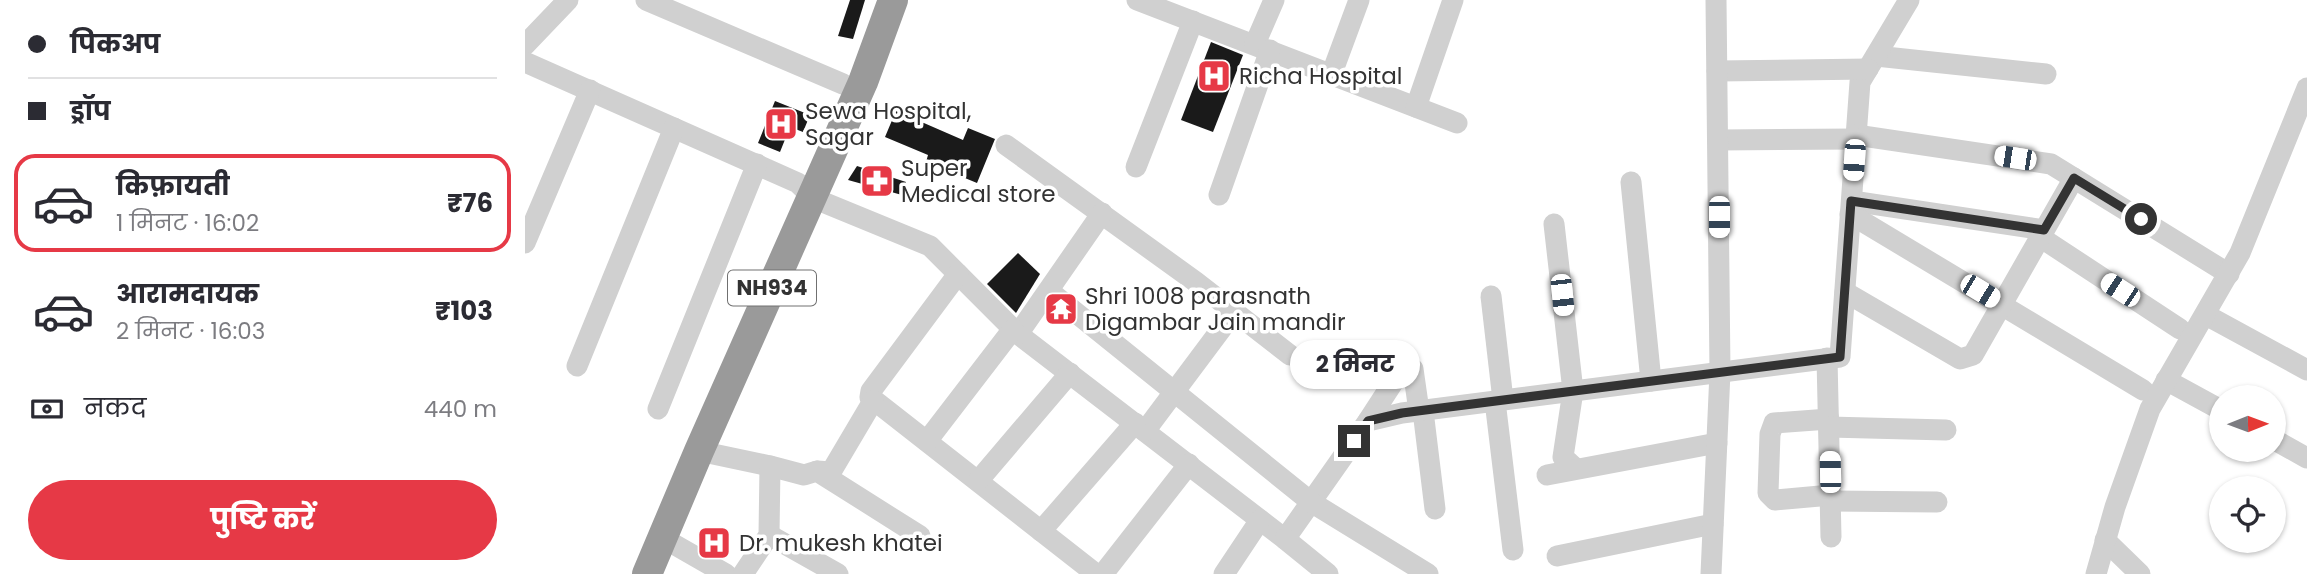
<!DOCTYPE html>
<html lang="hi">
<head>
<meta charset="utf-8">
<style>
  :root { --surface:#fff; --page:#f7f7f7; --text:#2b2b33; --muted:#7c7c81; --line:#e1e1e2; --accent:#e63946 }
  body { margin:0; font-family:Poppins,"Noto Sans Devanagari",sans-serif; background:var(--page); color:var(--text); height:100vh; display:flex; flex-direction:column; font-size:26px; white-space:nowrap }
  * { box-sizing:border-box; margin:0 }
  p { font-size:23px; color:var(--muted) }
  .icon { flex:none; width:38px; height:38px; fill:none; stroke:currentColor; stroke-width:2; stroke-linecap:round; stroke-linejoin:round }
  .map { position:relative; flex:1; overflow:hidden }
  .panel { display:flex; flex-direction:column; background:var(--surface); width:525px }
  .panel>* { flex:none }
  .hud { display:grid; align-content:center; height:154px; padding:0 28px; background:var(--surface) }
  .needle { width:46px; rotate:89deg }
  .controls { position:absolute; left:1684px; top:385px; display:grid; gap:14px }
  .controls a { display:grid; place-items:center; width:77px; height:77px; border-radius:50%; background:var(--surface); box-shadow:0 2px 5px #0004; font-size:35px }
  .end { position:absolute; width:32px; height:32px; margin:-16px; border:9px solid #333; background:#fff; box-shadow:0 0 0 4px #fff }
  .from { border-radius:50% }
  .bubble { position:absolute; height:49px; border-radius:24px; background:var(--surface); box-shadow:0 2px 5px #0004; font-size:23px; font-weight:700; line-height:49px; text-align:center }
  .car { position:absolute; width:21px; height:42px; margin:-21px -10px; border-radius:9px; box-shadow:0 0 5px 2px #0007; background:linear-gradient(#fff 24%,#345 0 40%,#fff 0 76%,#345 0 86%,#fff 0) }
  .hud b { display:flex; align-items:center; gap:24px; height:66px; font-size:26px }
  .hud b+b { border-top:2px solid var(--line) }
  .hud i { width:18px; height:18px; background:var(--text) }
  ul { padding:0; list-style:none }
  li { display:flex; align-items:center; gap:21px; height:98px; margin:0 14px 10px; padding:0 14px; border:4px solid transparent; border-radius:21px }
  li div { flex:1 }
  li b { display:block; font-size:26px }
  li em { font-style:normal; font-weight:700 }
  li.on { border-color:var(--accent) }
  li>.icon { width:63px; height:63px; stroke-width:1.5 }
  .pay { display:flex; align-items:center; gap:18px; height:77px; padding:0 28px; font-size:26px }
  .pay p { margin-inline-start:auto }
  .action { display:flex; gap:14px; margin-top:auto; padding:14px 28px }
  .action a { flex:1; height:80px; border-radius:42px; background:var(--accent); color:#fff; font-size:28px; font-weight:700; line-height:80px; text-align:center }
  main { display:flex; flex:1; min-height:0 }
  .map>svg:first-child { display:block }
  .building { fill:#1a1a1a }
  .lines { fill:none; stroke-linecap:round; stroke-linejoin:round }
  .minor { stroke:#d0d0d0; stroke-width:21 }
  .highway { stroke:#9a9a9a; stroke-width:30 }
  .route { stroke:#333; stroke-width:9 }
  .labels { text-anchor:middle; stroke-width:7; stroke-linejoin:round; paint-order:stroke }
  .shield { fill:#fff; stroke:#707070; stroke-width:2 }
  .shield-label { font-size:21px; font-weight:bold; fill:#333 }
  .poi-label { font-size:23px; fill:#333; stroke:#fff; text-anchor:start }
</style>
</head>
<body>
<main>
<section class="panel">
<div class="hud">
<b><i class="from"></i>पिकअप</b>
<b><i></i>ड्रॉप</b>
</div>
<ul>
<li class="on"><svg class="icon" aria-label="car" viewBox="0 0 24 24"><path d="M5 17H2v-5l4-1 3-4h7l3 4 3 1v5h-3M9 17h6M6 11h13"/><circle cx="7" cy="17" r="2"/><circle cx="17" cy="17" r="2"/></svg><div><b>किफ़ायती</b><p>1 मिनट · 16:02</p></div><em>₹76</em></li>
<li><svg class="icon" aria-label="car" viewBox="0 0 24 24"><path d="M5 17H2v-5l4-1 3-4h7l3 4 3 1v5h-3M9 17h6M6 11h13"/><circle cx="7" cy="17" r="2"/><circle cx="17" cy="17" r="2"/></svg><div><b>आरामदायक</b><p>2 मिनट · 16:03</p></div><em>₹103</em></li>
</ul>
<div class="pay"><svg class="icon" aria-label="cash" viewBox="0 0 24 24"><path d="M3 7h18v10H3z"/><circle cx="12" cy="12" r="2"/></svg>नकद<p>440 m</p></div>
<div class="action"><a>पुष्टि करें</a></div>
</section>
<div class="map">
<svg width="1782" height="574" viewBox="0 0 1782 574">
  <rect width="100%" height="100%" fill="#fff"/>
  <!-- building -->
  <g class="building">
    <polygon points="325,0 340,0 328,39 313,36"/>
    <polygon points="686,42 718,55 688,132 656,120"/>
    <polygon points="250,101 285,115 278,132 265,127 255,152 233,143"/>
    <polygon points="373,106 394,115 392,120 438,140 443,128 470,139 452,183 401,162 403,155 360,137"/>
    <polygon points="332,166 381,182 377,195 323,180"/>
    <polygon points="493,253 515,274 491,313 462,284"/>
  </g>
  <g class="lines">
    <!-- minor -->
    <g class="minor">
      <polyline points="121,0 318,84"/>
      <polyline points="612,0 932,123"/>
      <polyline points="730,44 749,0"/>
      <polyline points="0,45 43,0"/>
      <polyline points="1351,56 1521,74"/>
      <polyline points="0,62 273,183 288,198 405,246 493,334 760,539 843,421 877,413 1315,357 1335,82 1384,0"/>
      <polyline points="1192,71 1343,69"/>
      <polyline points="807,73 834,0"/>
      <polyline points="891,107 928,0"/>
      <polyline points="1331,135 1526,164 1704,274"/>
      <polyline points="1193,140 1331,139"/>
      <polyline points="481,145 671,282 765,355"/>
      <polyline points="611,167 668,21"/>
      <polyline points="1106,182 1126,381"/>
      <polyline points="694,195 745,50"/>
      <polyline points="1327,201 1519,230"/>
      <polyline points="1325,214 1618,390"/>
      <polyline points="1029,224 1048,391 1038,457 1051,469"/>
      <polyline points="1515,237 1655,329"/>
      <polyline points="0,243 65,90"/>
      <polyline points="433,274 346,391 345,397 571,574"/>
      <polyline points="524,291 786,502 903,574"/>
      <polyline points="1320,292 1435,359 1448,355 1549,178"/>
      <polyline points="966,296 978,400"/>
      <polyline points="1681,315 1782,370"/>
      <polyline points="493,334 577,213"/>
      <polyline points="1302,358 1306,537"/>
      <polyline points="52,366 149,128"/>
      <polyline points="1641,380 1696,410"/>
      <polyline points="970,401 988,550"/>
      <polyline points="133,409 232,164"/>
      <polyline points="898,411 910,509"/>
      <polyline points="1304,419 1249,423 1245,434 1243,493 1250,500 1306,495"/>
      <polyline points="843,421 880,364 888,369 894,411"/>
      <polyline points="1304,427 1421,430"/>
      <polyline points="620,431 709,312"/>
      <polyline points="1748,439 1782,458"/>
      <polyline points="402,441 488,329"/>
      <polyline points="174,451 245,466"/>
      <polyline points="292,471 306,472 348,401"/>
      <polyline points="1022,475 1192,443"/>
      <polyline points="453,481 545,373"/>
      <polyline points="1306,501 1412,502"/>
      <polyline points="516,531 610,423"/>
      <polyline points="244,535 313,574"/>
      <polyline points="138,538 201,574"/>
      <polyline points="760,539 803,574"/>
      <polyline points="1580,540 1615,574"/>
      <polyline points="1032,556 1188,524"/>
      <polyline points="218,574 244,535 245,466 279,475 292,471 395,536"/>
      <polyline points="578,574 664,464"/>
      <polyline points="699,574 735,520"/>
      <polyline points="1186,574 1195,372 1191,0"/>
      <polyline points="1571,574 1590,507 1625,409 1715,253 1782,88"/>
    </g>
    <!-- highway -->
    <polyline class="highway" points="122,574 174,451 338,82 368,0"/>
  </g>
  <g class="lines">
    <!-- route -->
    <polyline class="route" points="829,441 843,421 877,413 1315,357 1326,201 1519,230 1549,178 1616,219"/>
  </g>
  <!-- icons -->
  <defs>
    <symbol id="hospital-square" viewBox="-11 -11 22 22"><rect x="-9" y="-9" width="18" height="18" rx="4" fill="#e63946" stroke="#fff"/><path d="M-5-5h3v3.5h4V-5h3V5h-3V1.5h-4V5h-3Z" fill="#fff"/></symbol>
    <symbol id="pharmacy-square" viewBox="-11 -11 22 22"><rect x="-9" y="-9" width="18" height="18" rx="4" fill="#e63946" stroke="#fff"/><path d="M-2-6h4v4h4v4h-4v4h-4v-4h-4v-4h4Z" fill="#fff"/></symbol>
    <symbol id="temple-square" viewBox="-11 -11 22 22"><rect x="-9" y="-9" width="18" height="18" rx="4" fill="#e63946" stroke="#fff"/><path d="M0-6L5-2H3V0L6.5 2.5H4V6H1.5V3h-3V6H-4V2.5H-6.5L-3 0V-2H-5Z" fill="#fff"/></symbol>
  </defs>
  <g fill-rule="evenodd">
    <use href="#hospital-square" x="670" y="57" width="38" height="38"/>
    <use href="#hospital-square" x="237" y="105" width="38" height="38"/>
    <use href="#pharmacy-square" x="333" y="162" width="38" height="38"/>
    <use href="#temple-square" x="517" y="290" width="38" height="38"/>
    <use href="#hospital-square" x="170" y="524" width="38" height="38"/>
  </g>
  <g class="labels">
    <!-- shield labels -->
    <rect class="shield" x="203" y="270.5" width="88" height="35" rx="5"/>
    <g class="shield-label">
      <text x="247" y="295">NH934</text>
    </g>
    <!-- poi labels -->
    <g class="poi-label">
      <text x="714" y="84">Richa Hospital</text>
      <text x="280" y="119">Sewa Hospital,<tspan x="280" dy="26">Sagar</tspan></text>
      <text x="376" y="176">Super<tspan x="376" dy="26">Medical store</tspan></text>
      <text x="560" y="304">Shri 1008 parasnath<tspan x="560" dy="26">Digambar Jain mandir</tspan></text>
      <text x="214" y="551">Dr. mukesh khatei</text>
    </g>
  </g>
</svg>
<div class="controls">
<a><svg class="needle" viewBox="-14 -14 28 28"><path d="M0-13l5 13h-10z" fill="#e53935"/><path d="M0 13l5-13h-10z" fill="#7c7c81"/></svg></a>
<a><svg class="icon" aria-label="locate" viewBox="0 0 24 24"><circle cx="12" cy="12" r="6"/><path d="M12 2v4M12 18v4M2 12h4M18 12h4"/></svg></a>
</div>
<i class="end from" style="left:1616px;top:219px"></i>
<i class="end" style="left:829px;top:441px"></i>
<div class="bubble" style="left:765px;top:340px;width:130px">2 मिनट</div>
<i class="car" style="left:1490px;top:158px;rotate:279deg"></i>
<i class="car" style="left:1329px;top:160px;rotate:184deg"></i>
<i class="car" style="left:1194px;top:217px;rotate:180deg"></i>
<i class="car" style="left:1595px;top:290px;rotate:303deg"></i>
<i class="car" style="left:1455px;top:291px;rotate:121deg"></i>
<i class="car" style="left:1037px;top:295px;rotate:174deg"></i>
<i class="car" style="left:1305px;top:472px;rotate:359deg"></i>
</div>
</main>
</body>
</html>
